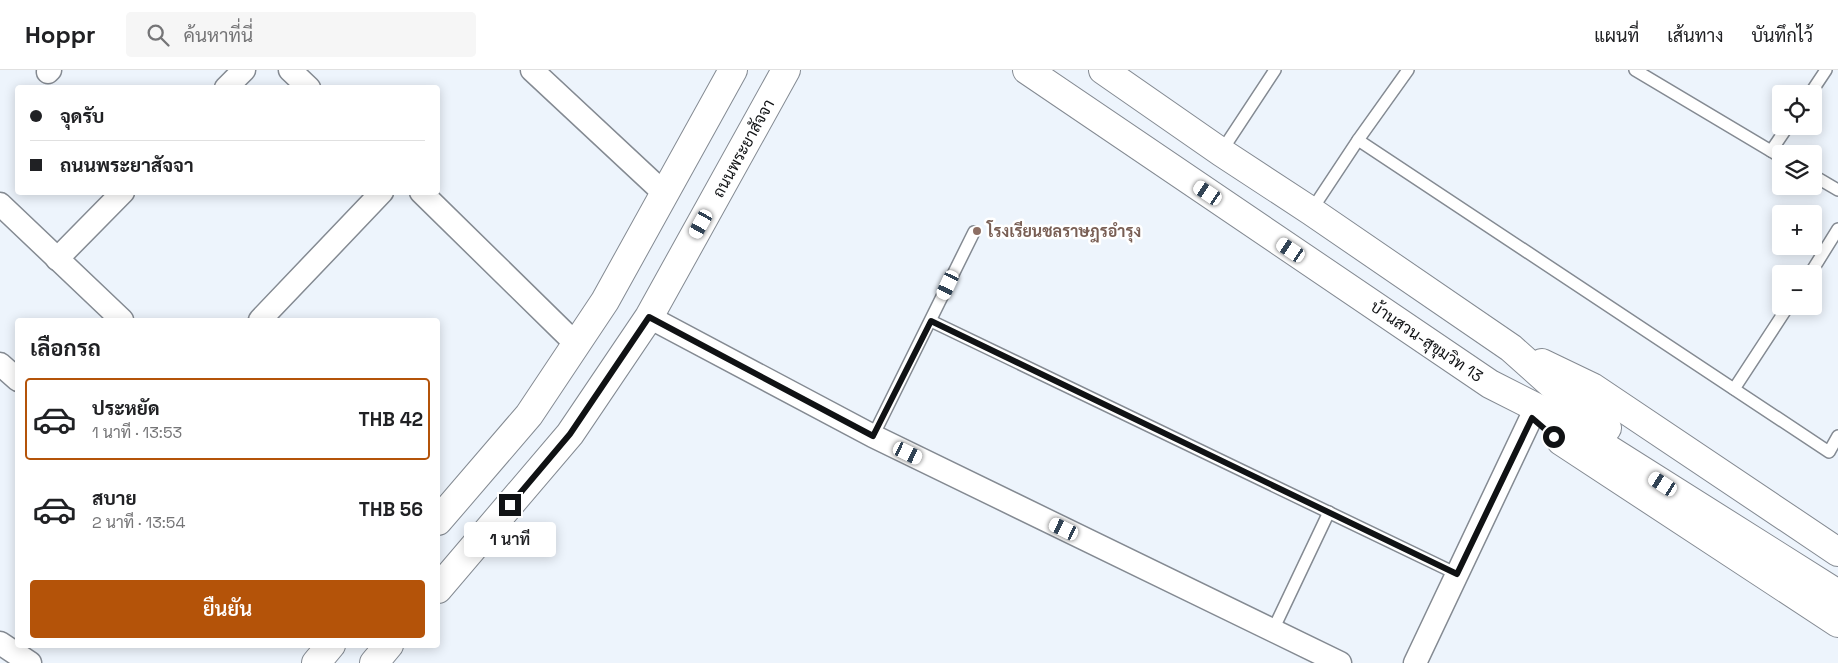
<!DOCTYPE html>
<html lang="th">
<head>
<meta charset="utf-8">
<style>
  :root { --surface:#fff; --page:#f6f6f6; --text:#202124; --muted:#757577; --line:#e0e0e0; --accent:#b45309 }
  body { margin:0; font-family:"Space Grotesk",Sarabun,sans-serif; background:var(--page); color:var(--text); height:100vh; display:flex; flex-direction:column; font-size:19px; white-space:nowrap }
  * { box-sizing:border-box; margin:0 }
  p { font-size:16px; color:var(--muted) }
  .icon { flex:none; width:28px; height:28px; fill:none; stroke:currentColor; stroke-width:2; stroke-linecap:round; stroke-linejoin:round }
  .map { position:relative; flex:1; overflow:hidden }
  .details { position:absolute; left:15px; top:248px; width:425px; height:330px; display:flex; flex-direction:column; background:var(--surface); border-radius:5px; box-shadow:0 2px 12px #0003 }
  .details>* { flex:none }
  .top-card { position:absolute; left:15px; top:15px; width:425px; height:110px; border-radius:5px; box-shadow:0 2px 12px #0003; display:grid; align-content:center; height:110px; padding:0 15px; background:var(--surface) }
  .controls { position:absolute; left:1772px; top:15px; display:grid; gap:10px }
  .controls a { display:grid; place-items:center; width:50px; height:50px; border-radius:5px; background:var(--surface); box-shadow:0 2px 12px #0003; font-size:25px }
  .end { position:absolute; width:22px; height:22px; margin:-11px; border:6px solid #101214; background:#fff; box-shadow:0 0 0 2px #fff }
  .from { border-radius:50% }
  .bubble { position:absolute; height:35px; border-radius:5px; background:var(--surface); box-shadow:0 2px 12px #0003; font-size:16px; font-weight:600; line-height:35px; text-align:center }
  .car { position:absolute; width:15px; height:30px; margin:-15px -8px; border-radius:6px; box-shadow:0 0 4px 1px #0007; background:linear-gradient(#fff 24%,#345 0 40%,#fff 0 76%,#345 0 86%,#fff 0) }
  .top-card b { display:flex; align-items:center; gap:18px; height:48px; font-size:19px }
  .top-card b+b { border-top:1px solid var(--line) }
  .top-card i { width:12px; height:12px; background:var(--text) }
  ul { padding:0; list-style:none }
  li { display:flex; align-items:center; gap:15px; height:82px; margin:0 10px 8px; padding:0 5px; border:2px solid transparent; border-radius:5px }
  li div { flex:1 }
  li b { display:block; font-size:19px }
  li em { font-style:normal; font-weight:600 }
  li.selected { border-color:var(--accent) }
  li>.icon { width:45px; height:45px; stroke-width:1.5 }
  h2 { padding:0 15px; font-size:22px; line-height:60px }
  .cta { display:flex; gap:10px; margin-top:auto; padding:10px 15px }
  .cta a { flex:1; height:58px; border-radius:5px; background:var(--accent); color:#fff; font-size:20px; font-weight:600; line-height:58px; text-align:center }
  header { display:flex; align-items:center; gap:30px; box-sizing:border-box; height:70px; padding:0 25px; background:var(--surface); border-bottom:1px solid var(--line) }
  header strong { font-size:24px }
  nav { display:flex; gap:28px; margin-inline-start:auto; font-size:18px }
  .search { width:350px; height:45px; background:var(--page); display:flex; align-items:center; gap:12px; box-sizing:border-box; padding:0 18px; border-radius:5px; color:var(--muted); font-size:19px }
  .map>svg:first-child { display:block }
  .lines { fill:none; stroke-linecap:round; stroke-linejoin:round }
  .service-casing { stroke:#848a92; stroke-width:14 }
  .minor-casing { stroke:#848a92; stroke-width:25 }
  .secondary-casing { stroke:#848a92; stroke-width:30 }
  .service { stroke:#fff; stroke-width:11 }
  .minor { stroke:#fff; stroke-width:22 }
  .secondary { stroke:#fff; stroke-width:28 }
  .route { stroke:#101214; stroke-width:6 }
  .education-dot { fill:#8d6e63; stroke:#fff; stroke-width:2 }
  .labels { text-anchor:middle; stroke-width:5; stroke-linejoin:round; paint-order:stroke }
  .street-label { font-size:16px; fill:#101214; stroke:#fff }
  .education-label { font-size:16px; font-weight:bold; fill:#785e54; stroke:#fff; text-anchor:start }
</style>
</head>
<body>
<header>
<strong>Hoppr</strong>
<div class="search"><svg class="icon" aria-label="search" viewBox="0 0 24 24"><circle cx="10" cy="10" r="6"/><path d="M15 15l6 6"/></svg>ค้นหาที่นี่</div>
<nav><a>แผนที่</a><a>เส้นทาง</a><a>บันทึกไว้</a></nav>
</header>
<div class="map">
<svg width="1838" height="593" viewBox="0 0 1838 593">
  <rect width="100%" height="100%" fill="#edf4fc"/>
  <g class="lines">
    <defs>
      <g id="service">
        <polyline points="1635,0 1781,87"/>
        <polyline points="1810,24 1826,0"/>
        <polyline points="1358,70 1829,382 1838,366"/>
        <polyline points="1771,81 1788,56"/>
        <polyline points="1221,82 1275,0"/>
        <polyline points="1814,106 1838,120"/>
        <polyline points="1311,141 1358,70 1408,0"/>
        <polyline points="1810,204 1838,159"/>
        <polyline points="931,251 1457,504"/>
        <polyline points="1734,319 1785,241"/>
        <polyline points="873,366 974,162"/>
        <polyline points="1273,560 1329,442"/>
      </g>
      <g id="minor">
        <polyline points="290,0 309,18"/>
        <polyline points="532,0 665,124"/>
        <polyline points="48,2 50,0"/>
        <polyline points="226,18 244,0"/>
        <polyline points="421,122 576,274"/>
        <polyline points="0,134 122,250"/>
        <polyline points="57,189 123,122"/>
        <polyline points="649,247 873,366 1340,593"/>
        <polyline points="260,250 382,122"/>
        <polyline points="0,294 18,310"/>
        <polyline points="0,573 30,593"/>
        <polyline points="1415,593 1531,348"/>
      </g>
      <g id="secondary">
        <polyline points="1027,0 1490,314 1567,353 1838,524"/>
        <polyline points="1103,0 1221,82 1311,141 1511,278 1578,338 1607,358"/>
        <polyline points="1542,293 1592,317 1838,482"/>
        <polyline points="1561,371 1838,553"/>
        <polyline points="438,451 529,345 605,231 733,0"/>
        <polyline points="438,519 570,364 649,247 786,0"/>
        <polyline points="316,593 331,575"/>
        <polyline points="374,593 389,575"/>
      </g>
    </defs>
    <!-- service casing -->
    <use href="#service" class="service-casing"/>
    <!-- minor casing -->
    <use href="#minor" class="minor-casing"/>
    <!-- secondary casing -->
    <use href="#secondary" class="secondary-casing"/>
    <!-- service -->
    <use href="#service" class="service"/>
    <!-- minor -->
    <use href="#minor" class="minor"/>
    <!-- secondary -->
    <use href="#secondary" class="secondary"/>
  </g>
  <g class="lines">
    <!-- route -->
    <polyline class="route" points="510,435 570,364 649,247 873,366 931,251 1457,504 1532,348 1554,367"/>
  </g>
  <!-- markers -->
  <circle class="education-dot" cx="977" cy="161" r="5"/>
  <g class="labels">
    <!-- street labels -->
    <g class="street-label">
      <text transform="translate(743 78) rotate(-61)" y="6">ถนนพระยาสัจจา</text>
      <text transform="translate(1427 271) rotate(34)" y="6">บ้านสวน-สุขุมวิท 13</text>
    </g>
    <!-- education labels -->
    <g class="education-label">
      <text x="987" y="167">โรงเรียนชลราษฎรอำรุง</text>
    </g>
  </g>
</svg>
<div class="controls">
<a><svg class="icon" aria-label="locate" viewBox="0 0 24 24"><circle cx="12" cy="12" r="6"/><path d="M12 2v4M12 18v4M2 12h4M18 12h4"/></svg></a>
<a><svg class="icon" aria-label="layers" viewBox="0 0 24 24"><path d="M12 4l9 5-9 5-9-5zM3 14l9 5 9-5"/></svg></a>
<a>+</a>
<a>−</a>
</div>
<i class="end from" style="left:1554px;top:367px"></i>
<i class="end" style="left:510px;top:435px"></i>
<div class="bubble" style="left:464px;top:452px;width:92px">1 นาที</div>
<i class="car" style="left:1208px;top:123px;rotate:304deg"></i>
<i class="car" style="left:701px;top:154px;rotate:209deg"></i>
<i class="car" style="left:1291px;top:180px;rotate:304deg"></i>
<i class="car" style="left:948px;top:215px;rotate:205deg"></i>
<i class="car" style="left:908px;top:383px;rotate:116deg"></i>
<i class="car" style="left:1663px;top:414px;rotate:303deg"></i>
<i class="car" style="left:1064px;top:459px;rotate:296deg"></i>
<div class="top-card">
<b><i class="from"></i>จุดรับ</b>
<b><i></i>ถนนพระยาสัจจา</b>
</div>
<section class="details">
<h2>เลือกรถ</h2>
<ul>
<li class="selected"><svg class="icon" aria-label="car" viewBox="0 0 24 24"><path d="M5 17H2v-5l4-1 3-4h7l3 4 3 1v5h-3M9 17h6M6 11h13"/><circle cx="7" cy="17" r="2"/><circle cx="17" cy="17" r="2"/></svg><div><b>ประหยัด</b><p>1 นาที · 13:53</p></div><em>THB 42</em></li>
<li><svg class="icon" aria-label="car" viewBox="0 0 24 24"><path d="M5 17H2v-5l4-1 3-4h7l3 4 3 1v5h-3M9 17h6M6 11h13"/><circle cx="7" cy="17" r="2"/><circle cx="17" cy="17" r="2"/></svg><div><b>สบาย</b><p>2 นาที · 13:54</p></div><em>THB 56</em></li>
</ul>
<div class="cta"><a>ยืนยัน</a></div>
</section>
</div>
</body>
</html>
